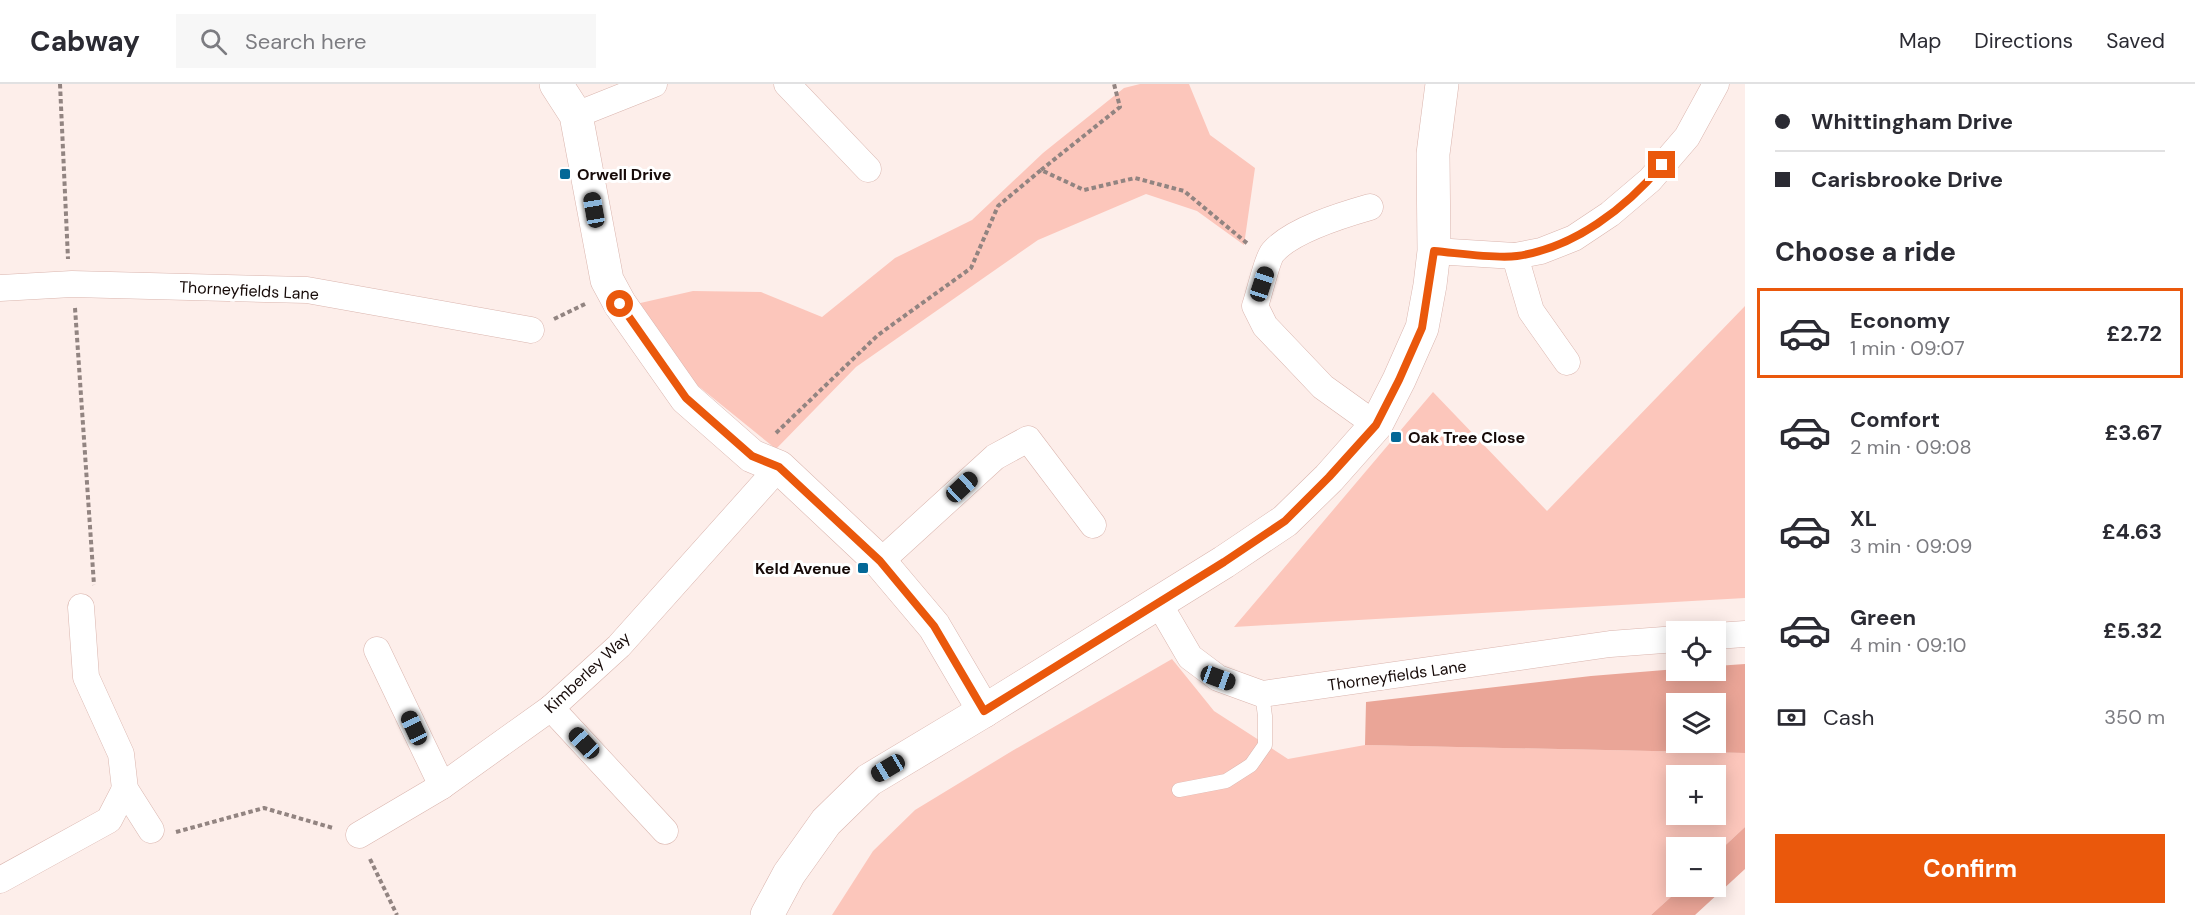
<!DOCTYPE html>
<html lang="en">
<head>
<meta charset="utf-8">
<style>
  :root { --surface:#fff; --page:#f7f7f7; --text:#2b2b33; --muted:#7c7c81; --line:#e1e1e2; --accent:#ea580c }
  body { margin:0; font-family:"DM Sans",sans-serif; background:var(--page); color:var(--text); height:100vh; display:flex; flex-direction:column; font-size:22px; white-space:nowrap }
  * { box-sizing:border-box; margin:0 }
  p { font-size:20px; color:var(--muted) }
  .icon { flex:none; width:33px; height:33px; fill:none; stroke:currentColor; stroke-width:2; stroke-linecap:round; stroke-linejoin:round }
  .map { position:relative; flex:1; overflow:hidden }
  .details { display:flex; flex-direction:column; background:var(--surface); width:450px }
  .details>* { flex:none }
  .hud { display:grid; align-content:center; height:132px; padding:0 30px; background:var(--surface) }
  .controls { position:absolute; left:1666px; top:537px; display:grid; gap:12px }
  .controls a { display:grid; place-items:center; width:60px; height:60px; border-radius:0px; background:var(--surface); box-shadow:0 3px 15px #0003; font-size:30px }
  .end { position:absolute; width:27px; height:27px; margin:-14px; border:8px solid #ea580c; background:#fff; box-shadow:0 0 0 3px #fff }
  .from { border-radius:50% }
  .car { position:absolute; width:18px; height:36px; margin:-18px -9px; border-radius:8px; box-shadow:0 0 4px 2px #0007; background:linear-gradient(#222 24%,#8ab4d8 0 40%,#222 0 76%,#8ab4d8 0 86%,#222 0) }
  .hud b { display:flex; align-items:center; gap:21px; height:57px; font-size:22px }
  .hud b+b { border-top:2px solid var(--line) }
  .hud i { width:15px; height:15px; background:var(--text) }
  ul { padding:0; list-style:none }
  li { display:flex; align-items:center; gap:18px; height:90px; margin:0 12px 9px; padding:0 18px; border:3px solid transparent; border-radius:0px }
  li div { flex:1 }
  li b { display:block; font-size:22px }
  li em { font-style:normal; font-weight:700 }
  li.selected { border-color:var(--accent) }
  li>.icon { width:54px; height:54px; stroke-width:1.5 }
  h2 { padding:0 30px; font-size:27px; line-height:72px }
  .pay { display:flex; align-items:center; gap:15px; height:66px; padding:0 30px; font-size:22px }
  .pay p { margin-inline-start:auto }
  .button { display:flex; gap:12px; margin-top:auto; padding:12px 30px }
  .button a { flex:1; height:69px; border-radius:0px; background:var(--accent); color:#fff; font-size:24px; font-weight:700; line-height:69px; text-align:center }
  header { display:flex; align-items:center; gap:36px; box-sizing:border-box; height:84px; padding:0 30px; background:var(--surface); border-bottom:2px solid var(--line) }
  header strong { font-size:28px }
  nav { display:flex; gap:33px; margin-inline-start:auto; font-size:21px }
  .search { width:420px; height:54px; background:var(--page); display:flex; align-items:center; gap:15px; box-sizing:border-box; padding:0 21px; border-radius:0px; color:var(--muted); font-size:22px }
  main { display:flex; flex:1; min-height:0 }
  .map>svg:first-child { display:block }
  .green { fill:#fcc6bb; fill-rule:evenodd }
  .forest { fill:#eaa597; fill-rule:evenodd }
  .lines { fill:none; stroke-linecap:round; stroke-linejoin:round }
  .service-casing { stroke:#dab5ae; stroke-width:15 }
  .minor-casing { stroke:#dab5ae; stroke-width:27 }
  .tertiary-casing { stroke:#dab5ae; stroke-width:34 }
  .path { stroke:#928481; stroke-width:4; stroke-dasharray:4.5 3; stroke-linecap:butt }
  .service { stroke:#fff; stroke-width:14 }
  .minor { stroke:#fff; stroke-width:26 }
  .tertiary { stroke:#fff; stroke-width:33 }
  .route { stroke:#ea580c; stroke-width:8 }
  .poi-dot { fill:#036897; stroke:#fff; stroke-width:2 }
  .labels { text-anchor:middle; stroke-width:6; stroke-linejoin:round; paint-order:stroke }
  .poi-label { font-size:16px; font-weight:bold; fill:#160a08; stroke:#fff; text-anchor:start }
  .street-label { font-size:16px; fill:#160a08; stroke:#fff }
</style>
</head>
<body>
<header>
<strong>Cabway</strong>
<div class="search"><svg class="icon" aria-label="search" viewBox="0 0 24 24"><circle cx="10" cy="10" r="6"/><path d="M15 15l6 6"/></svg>Search here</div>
<nav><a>Map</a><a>Directions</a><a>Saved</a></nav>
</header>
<main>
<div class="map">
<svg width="1745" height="831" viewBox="0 0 1745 831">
  <rect width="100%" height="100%" fill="#fdeeea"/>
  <!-- green -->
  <g class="green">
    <polygon points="1140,0 1189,0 1210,51 1255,84 1244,161 1197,127 1146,110 1038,156 856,283 776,365 692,297 636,220 693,207 761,208 822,233 895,174 972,136 1043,69 1124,4"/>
    <polygon points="1745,222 1745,514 1234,543 1433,308 1547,427"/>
    <path d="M 1172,575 L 1214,627 L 1288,675 L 1365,661 L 1745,669 L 1745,743 L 1716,770 L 1716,764 L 1677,764 L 1677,802 L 1682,803 L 1651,831 L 832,831 L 873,767 L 915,726 L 1012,667 ZM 1677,692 L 1716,692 L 1716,730 L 1677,730 Z"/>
  </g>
  <!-- forest -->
  <g class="forest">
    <path d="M 1745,580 L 1745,669 L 1365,661 L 1366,618 L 1591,592 L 1677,585 L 1716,586 L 1716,582 ZM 1677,620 L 1716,620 L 1716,658 L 1677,658 Z"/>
    <polygon points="1745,743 1745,785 1695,831 1651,831 1682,803 1716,802 1716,770"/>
  </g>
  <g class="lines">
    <defs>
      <polyline id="service" points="1179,706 1226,697 1251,681 1265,661 1265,632 1262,610"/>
      <g id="minor">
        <polyline points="787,0 868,85"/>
        <polyline points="576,31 654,0"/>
        <path d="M 1370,123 C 1342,131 1292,146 1273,168 C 1267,175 1259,211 1255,222 L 1265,242 L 1323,303 L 1376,341"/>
        <polyline points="1434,167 1515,172 1541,167 1574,154 1610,130 1650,96 1687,53 1716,0"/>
        <polyline points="1515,172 1531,227 1567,278"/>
        <polyline points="0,204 72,200 307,206 531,246"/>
        <polyline points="880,478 995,373 1028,355 1093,441"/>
        <polyline points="1158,518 1190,573 1218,594 1262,610 1610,560 1677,555"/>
        <polyline points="81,523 86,593 121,670 125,705 151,746"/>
        <polyline points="1716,552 1745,550"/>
        <polyline points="377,566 442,702"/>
        <polyline points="551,624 665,747"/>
        <polyline points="359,751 442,702 551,624 619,562 779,383"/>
        <polyline points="0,796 109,736 125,705"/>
      </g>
      <g id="tertiary">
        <polyline points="556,0 576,31 607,196 620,220 686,314 752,372 779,383 880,478 934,542 984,627"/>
        <polyline points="767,831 789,790 826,738 869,696 984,627 1224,478 1285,437 1329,394 1376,341 1399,296 1422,244 1430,201 1434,167 1433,70 1442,0"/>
      </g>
    </defs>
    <!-- service casing -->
    <use href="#service" class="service-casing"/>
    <!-- minor casing -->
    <use href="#minor" class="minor-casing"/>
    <!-- tertiary casing -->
    <use href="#tertiary" class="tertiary-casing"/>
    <!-- path -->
    <g class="path">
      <polyline points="60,0 68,175"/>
      <polyline points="1041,86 1120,23 1114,0"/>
      <polyline points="75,224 94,501"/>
      <polyline points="554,235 587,219"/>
      <polyline points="776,349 878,251 971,184 998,122 1041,86 1084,106 1135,94 1184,107 1248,160"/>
      <polyline points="176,748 264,724 333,744"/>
      <polyline points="370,775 397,831"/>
    </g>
    <!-- service -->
    <use href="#service" class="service"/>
    <!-- minor -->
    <use href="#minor" class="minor"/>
    <!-- tertiary -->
    <use href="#tertiary" class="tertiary"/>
  </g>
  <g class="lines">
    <!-- route -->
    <path class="route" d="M 620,220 L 686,314 L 752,372 L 779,383 L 880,477 L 934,542 L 984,627 L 1224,478 L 1285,437 L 1329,393 L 1376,341 L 1399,296 L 1422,244 L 1434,167 C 1458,169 1495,175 1517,172 C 1574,164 1626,124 1662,81"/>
  </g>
  <!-- markers -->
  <g class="poi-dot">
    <rect x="559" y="84" width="12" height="12" rx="3"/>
    <rect x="1390" y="347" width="12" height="12" rx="3"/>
    <rect x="857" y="478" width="12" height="12" rx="3"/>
  </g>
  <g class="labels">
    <!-- poi labels -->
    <g class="poi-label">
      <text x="577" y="96">Orwell Drive</text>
      <text x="1408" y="359">Oak Tree Close</text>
      <text x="851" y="490" text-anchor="end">Keld Avenue</text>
    </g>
    <!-- street labels -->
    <g class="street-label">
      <text transform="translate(249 206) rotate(3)" y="6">Thorneyfields Lane</text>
      <text transform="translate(587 588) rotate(-43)" y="6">Kimberley Way</text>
      <text transform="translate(1397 591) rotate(-8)" y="6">Thorneyfields Lane</text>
    </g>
  </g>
</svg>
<div class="controls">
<a><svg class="icon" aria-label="locate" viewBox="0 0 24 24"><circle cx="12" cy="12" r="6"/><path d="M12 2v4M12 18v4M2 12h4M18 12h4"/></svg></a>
<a><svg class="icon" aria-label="layers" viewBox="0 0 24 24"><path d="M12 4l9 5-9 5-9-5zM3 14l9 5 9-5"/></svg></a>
<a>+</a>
<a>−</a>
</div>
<i class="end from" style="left:620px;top:220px"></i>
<i class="end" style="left:1662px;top:81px"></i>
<i class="car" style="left:594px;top:126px;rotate:350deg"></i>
<i class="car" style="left:1262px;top:200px;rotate:18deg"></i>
<i class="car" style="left:962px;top:403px;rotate:47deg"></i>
<i class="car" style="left:1218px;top:594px;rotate:110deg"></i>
<i class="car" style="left:414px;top:644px;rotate:335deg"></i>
<i class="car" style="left:584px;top:659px;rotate:317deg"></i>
<i class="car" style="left:888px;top:684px;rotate:239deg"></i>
</div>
<section class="details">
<div class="hud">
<b><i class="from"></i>Whittingham Drive</b>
<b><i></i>Carisbrooke Drive</b>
</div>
<h2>Choose a ride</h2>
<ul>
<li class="selected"><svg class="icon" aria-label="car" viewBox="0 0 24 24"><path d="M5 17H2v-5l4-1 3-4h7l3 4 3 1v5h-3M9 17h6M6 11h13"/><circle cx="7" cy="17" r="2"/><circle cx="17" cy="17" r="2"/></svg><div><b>Economy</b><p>1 min · 09:07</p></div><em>£2.72</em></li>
<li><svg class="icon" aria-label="car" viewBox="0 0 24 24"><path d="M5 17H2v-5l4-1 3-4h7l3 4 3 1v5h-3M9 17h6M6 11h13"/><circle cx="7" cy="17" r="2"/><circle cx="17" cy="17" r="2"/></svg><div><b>Comfort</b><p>2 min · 09:08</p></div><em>£3.67</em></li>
<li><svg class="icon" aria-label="car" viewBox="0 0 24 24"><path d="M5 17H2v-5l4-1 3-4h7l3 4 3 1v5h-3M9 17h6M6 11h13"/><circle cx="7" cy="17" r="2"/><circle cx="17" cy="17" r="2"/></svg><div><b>XL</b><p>3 min · 09:09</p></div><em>£4.63</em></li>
<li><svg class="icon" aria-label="car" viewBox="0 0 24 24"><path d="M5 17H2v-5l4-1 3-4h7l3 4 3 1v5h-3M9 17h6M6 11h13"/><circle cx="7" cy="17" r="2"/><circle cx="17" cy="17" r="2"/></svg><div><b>Green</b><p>4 min · 09:10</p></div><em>£5.32</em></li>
</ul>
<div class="pay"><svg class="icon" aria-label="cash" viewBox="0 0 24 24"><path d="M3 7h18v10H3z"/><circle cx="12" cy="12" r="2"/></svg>Cash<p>350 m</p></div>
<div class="button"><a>Confirm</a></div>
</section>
</main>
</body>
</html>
